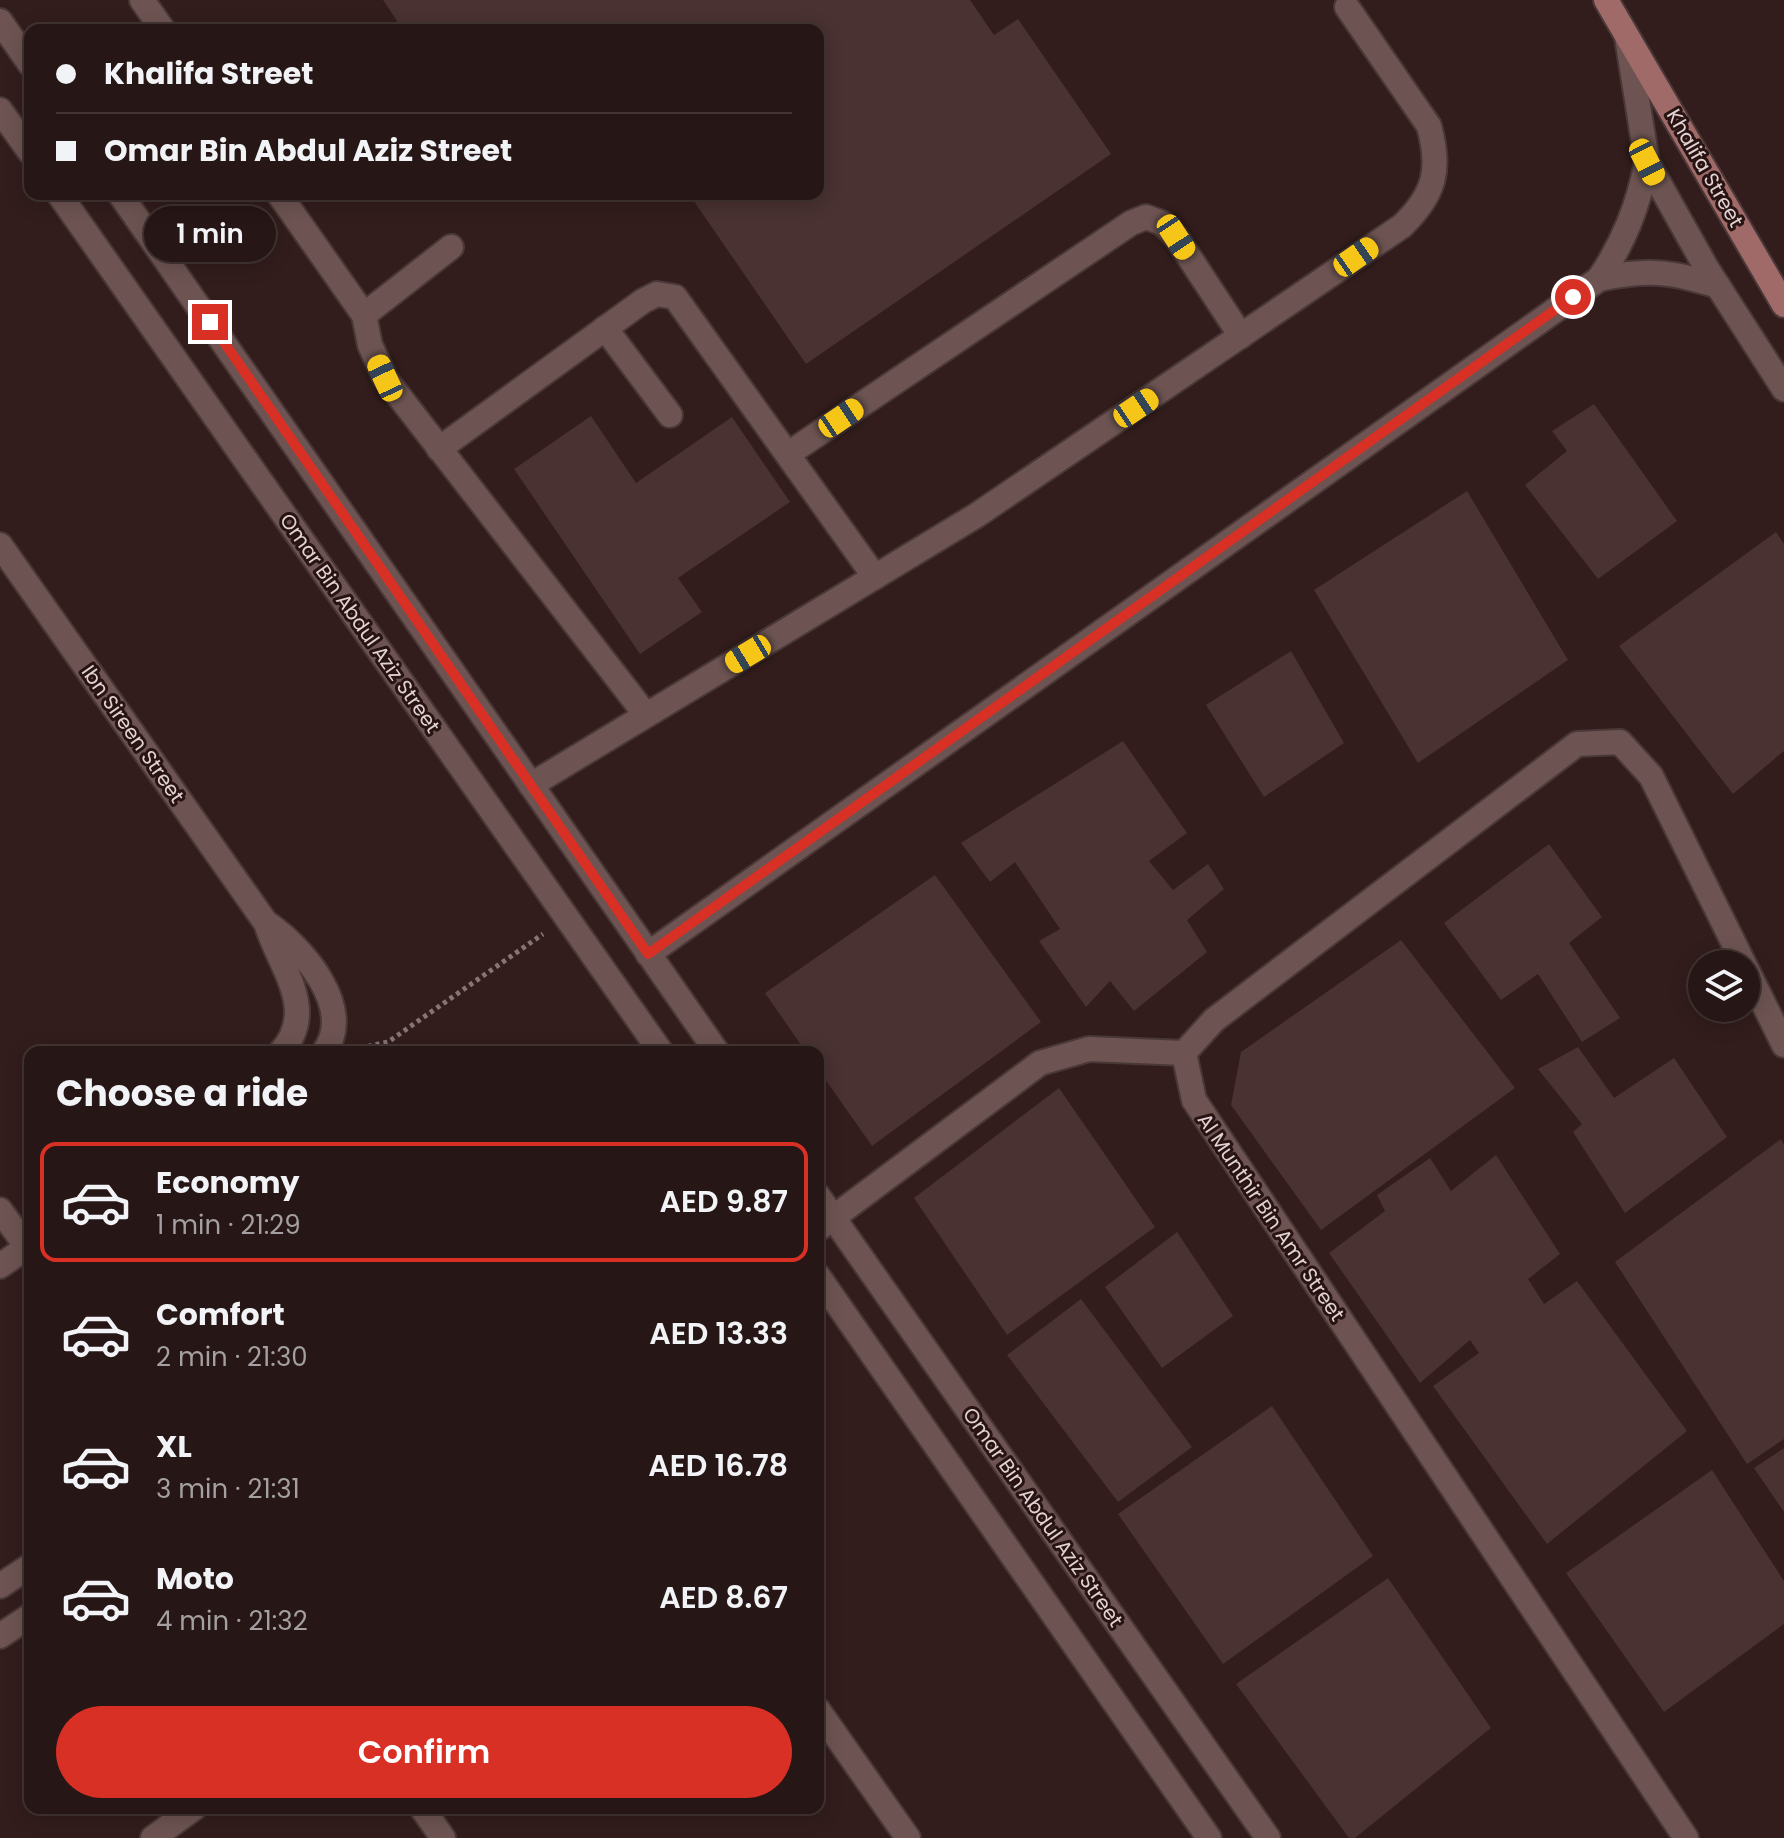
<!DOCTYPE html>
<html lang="en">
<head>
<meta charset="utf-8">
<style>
  :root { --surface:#261615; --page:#322322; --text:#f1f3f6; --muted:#a49fa0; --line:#423534; --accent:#d93025 }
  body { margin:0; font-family:Poppins,sans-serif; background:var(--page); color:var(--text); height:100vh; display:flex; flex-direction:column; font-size:30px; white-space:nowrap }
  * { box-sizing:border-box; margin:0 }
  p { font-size:26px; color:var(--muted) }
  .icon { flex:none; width:44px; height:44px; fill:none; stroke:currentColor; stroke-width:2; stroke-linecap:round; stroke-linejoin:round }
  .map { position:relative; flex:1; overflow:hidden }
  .drawer { position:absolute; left:24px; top:1046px; width:800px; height:768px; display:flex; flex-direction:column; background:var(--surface); border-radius:16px; box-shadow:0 4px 20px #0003,0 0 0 2px var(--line) }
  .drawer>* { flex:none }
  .guide { position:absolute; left:24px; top:24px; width:800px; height:176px; border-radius:16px; box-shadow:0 4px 20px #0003,0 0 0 2px var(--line); display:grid; align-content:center; height:176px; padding:0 32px; background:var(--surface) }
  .fabs { position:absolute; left:1688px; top:950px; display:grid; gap:16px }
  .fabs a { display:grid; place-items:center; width:72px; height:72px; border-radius:50%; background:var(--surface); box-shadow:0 4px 20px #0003,0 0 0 2px var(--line); font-size:40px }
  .end { position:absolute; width:36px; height:36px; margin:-18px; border:10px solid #d93025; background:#fff; box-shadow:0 0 0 4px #fff }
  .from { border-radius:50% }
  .bubble { position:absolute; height:56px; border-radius:28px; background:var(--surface); box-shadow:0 4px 20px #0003,0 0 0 2px var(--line); font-size:26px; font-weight:600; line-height:56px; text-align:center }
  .car { position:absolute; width:24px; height:48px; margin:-24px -12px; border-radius:10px; box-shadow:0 0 6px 2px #0007; background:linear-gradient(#f5c518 24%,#345 0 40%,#f5c518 0 76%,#345 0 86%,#f5c518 0) }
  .guide b { display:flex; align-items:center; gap:28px; height:76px; font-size:30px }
  .guide b+b { border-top:2px solid var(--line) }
  .guide i { width:20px; height:20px; background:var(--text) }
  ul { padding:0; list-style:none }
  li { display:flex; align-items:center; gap:24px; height:120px; margin:0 16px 12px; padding:0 16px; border:4px solid transparent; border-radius:16px }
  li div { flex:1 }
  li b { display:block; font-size:30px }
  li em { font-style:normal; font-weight:600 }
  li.current { border-color:var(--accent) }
  li>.icon { width:72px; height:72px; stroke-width:1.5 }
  h2 { padding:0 32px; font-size:36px; line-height:96px }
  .button { display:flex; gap:16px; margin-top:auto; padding:16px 32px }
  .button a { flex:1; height:92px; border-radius:48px; background:var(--accent); color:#fff; font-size:32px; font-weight:600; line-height:92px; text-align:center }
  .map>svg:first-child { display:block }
  .building { fill:#493231 }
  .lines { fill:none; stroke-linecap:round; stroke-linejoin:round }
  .minor-casing { stroke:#493837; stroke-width:28 }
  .major-casing { stroke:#493837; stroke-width:28 }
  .path { stroke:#877574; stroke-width:5; stroke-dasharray:4 4; stroke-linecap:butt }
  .minor { stroke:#6d5452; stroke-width:24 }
  .major { stroke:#9f6a68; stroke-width:24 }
  .route { stroke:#d93025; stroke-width:10 }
  .labels { text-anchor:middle; stroke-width:6; stroke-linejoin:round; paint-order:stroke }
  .street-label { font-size:20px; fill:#e2d3d2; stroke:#281313 }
</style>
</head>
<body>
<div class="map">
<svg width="1784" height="1838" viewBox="0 0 1784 1838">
  <rect width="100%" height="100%" fill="#321d1c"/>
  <!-- building -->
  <g class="building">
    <polygon points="383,0 970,0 994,35 1018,19 1111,154 806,364 689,194 818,194 818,30 403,30"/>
    <polygon points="1594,404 1677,521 1598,579 1525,485 1567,451 1552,431"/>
    <polygon points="591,416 636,483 732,417 790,502 678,578 702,612 640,654 514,469"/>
    <polygon points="1467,491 1568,660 1418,763 1314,590"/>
    <polygon points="1776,532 1784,544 1784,751 1733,794 1619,646"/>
    <polygon points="1291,651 1344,743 1264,797 1206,705"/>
    <polygon points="1123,741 1187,833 1149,861 1173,890 1208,864 1224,889 1187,920 1207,952 1134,1011 1110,981 1086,1007 1039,941 1060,929 1015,862 990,882 961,843"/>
    <polygon points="1549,844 1602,917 1569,943 1620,1018 1582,1042 1538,974 1501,1000 1444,923"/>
    <polygon points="935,875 1041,1022 872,1146 818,1069 818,1052 806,1052 765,993"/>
    <polygon points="1401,940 1515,1088 1321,1230 1231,1105 1241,1052"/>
    <polygon points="1578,1047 1614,1098 1674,1058 1727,1137 1625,1213 1573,1132 1582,1124 1538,1069"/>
    <polygon points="1059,1088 1155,1227 1007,1335 914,1198"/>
    <polygon points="1781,1139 1784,1145 1784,1439 1747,1464 1615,1262"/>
    <polygon points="1496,1155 1560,1254 1528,1279 1544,1304 1577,1281 1687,1431 1547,1544 1433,1386 1479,1353 1470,1340 1420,1383 1329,1253 1385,1211 1377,1195 1430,1158 1451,1191"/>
    <polygon points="1177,1232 1233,1316 1162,1368 1105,1287"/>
    <polygon points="1081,1299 1192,1447 1118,1502 1007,1355"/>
    <polygon points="1272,1406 1373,1556 1223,1664 1118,1514"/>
    <polygon points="1784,1448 1784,1512 1754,1468"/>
    <polygon points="1712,1470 1784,1581 1784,1624 1664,1712 1566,1573"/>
    <polygon points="1388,1578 1491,1728 1355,1838 1349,1838 1236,1684"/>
  </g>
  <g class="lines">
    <defs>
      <g id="minor">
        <polyline points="142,0 163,30"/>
        <polyline points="0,21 30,64"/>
        <polyline points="1627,37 1647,162 1707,269 1784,389"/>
        <polyline points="0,110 30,152"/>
        <polyline points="59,194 661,1052"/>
        <polyline points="120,194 717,1052"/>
        <polyline points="279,194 364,315 370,345 385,378 646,715"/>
        <path d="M 1599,279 C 1648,269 1670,271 1718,286"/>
        <polyline points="364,315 451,247"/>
        <polyline points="605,328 670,415"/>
        <polyline points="439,449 643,301 657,294 675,297 875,577"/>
        <polyline points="788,454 1131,223 1146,217 1162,223 1176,237 1241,336"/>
        <path d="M 0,545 L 266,923 C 279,966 319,1010 281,1052"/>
        <path d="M 531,785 L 977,515 L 1402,226 C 1435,194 1441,170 1429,126 L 1347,7"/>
        <path d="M 268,924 C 303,948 356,1009 324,1052"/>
        <path d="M 648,954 L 1599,279 C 1624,242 1638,206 1647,162"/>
        <polyline points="1746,968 1784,1045"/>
        <polyline points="1184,1053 1194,1100 1686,1838"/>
        <polyline points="1184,1053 1214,1020 1577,744 1620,742 1651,776 1744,964"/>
        <polyline points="818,1196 1268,1838"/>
        <polyline points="0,1210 27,1247"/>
        <polyline points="818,1229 1040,1063 1089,1049 1184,1053"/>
        <polyline points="0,1266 30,1245"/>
        <polyline points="818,1276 1209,1838"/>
        <polyline points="0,1586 30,1566"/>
        <polyline points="0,1636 30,1616"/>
        <polyline points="818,1710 908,1838"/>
        <polyline points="422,1808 443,1838"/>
        <polyline points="153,1838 194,1808"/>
      </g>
      <polyline id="major" points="1606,0 1784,305"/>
    </defs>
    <!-- minor casing -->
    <use href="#minor" class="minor-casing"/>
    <!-- major casing -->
    <use href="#major" class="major-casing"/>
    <!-- path -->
    <polyline class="path" points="360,1048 388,1042 543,934"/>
    <!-- minor -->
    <use href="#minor" class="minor"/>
    <!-- major -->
    <use href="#major" class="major"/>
  </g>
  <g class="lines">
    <!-- route -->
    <polyline class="route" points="210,322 648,954 1573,297"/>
  </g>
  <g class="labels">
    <!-- street labels -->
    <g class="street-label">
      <text transform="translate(1705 168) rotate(60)" y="7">Khalifa Street</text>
      <text transform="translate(360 623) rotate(55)" y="7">Omar Bin Abdul Aziz Street</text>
      <text transform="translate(133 734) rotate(55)" y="7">Ibn Sireen Street</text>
      <text transform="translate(1271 1217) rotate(56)" y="7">Al Munthir Bin Amr Street</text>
      <text transform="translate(1043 1517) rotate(55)" y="7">Omar Bin Abdul Aziz Street</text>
    </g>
  </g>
</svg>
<div class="fabs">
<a><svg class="icon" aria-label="layers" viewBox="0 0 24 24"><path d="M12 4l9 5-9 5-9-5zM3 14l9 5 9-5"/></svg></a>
</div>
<i class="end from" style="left:1573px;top:297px"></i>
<i class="end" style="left:210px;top:322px"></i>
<div class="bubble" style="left:144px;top:206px;width:132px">1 min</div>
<i class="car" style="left:1647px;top:162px;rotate:153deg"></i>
<i class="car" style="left:1176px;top:237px;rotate:147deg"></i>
<i class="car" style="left:1356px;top:257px;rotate:55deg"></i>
<i class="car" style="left:385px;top:378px;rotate:335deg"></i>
<i class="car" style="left:1136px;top:408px;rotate:56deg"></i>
<i class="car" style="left:841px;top:418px;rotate:56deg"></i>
<i class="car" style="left:748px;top:654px;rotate:239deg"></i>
<div class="guide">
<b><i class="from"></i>Khalifa Street</b>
<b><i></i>Omar Bin Abdul Aziz Street</b>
</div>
<section class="drawer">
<h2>Choose a ride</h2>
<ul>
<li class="current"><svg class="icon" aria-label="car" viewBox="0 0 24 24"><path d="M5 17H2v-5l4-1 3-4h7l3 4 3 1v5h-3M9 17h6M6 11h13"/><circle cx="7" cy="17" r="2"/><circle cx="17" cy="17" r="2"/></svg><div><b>Economy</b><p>1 min · 21:29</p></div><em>AED 9.87</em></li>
<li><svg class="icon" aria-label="car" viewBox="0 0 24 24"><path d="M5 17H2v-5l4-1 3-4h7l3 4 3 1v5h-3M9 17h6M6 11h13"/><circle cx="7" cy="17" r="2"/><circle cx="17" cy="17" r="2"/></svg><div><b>Comfort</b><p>2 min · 21:30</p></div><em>AED 13.33</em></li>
<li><svg class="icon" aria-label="car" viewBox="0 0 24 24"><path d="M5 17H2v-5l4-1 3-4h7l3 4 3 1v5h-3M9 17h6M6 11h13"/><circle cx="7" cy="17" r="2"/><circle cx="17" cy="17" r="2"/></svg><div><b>XL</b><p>3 min · 21:31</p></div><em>AED 16.78</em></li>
<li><svg class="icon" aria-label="car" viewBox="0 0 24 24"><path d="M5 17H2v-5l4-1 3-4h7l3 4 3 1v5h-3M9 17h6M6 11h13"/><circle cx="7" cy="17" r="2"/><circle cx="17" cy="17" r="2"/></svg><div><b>Moto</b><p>4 min · 21:32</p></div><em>AED 8.67</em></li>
</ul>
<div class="button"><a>Confirm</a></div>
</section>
</div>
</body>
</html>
